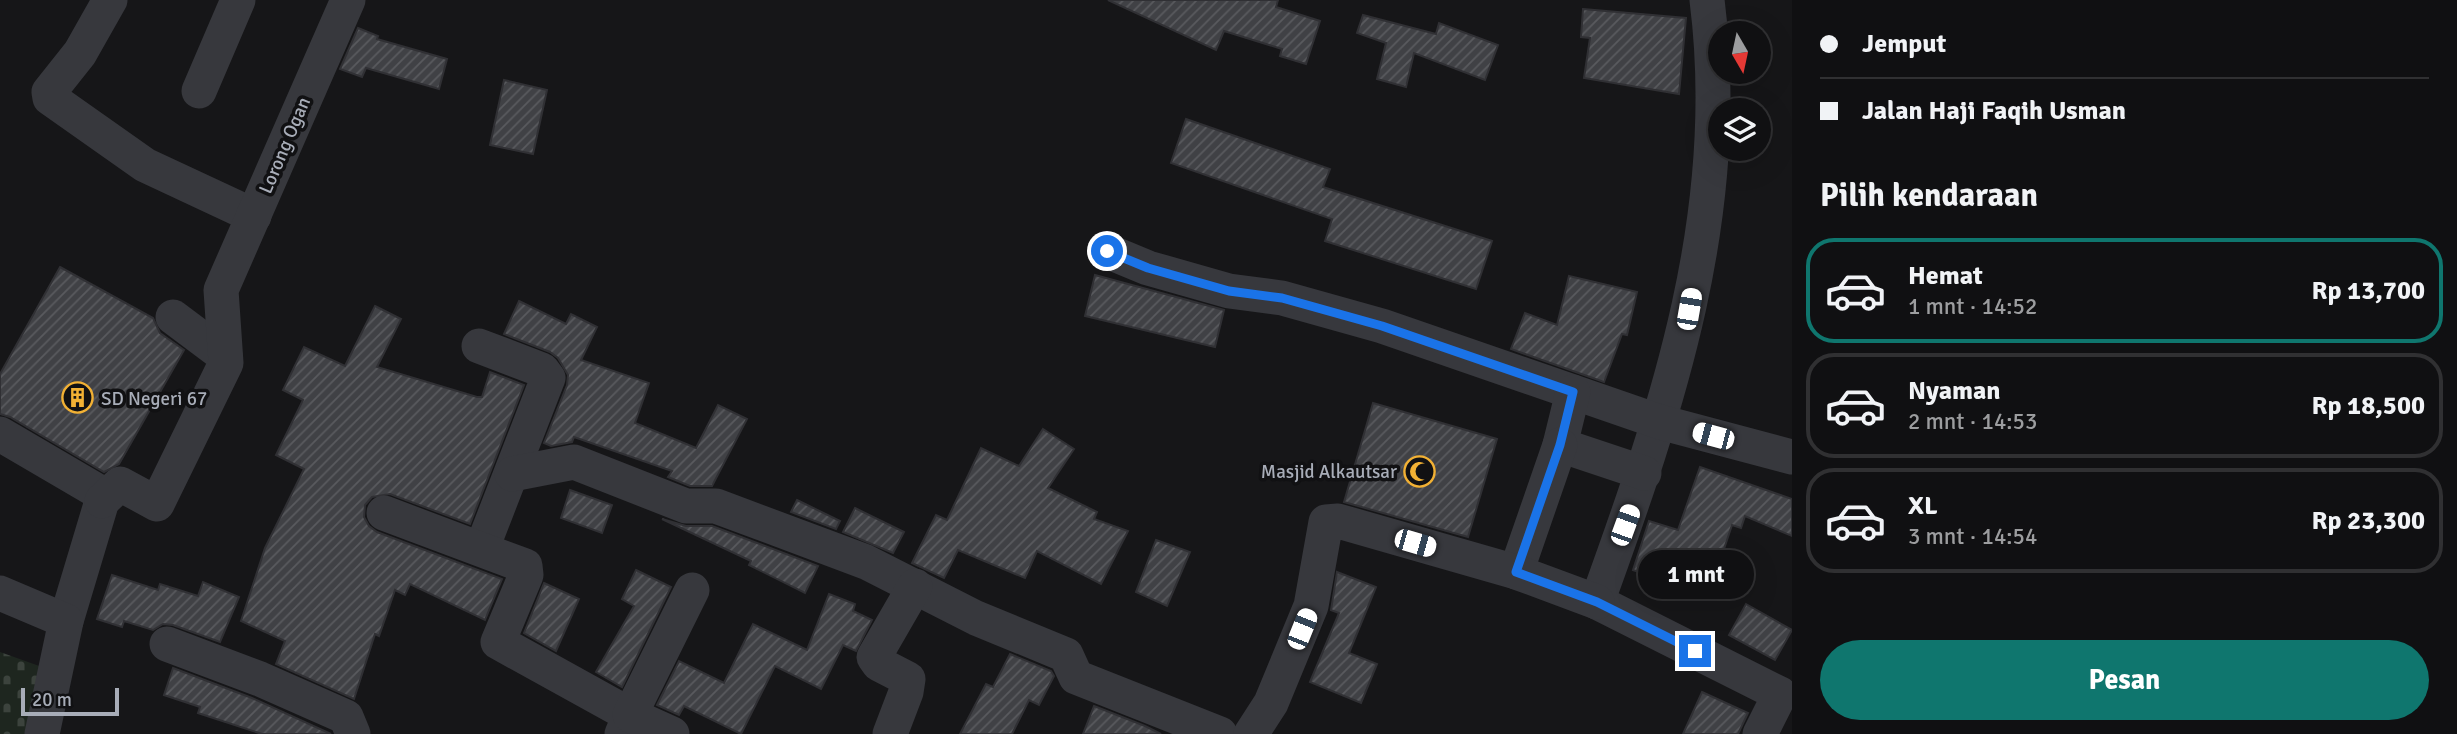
<!DOCTYPE html>
<html lang="id">
<head>
<meta charset="utf-8">
<style>
  :root { --surface:#101012; --page:#19191b; --text:#f1f3f6; --muted:#9c9d9f; --line:#303032; --accent:#0f766e }
  body { margin:0; font-family:Signika,sans-serif; background:var(--page); color:var(--text); height:100vh; display:flex; flex-direction:column; font-size:26px; white-space:nowrap }
  * { box-sizing:border-box; margin:0 }
  p { font-size:23px; color:var(--muted) }
  .icon { flex:none; width:38px; height:38px; fill:none; stroke:currentColor; stroke-width:2; stroke-linecap:round; stroke-linejoin:round }
  .map { position:relative; flex:1; overflow:hidden }
  .drawer { display:flex; flex-direction:column; background:var(--surface); width:665px }
  .drawer>* { flex:none }
  .banner { display:grid; align-content:center; height:154px; padding:0 28px; background:var(--surface) }
  .needle { width:46px; rotate:171deg }
  .buttons { position:absolute; left:1708px; top:21px; display:grid; gap:14px }
  .buttons a { display:grid; place-items:center; width:63px; height:63px; border-radius:50%; background:var(--surface); box-shadow:0 7px 28px #0002,0 0 0 2px var(--line); font-size:35px }
  .scale { position:absolute; left:21px; bottom:18px; width:98px; box-sizing:border-box; padding-left:7px; border:4px solid #a8adb8; border-top:0; font-size:19px; line-height:24px; white-space:nowrap; color:#a8adb8; -webkit-text-stroke:5px #111113; paint-order:stroke }
  .end { position:absolute; width:32px; height:32px; margin:-16px; border:9px solid #1a73e8; background:#fff; box-shadow:0 0 0 4px #fff }
  .from { border-radius:50% }
  .bubble { position:absolute; height:49px; border-radius:24px; background:var(--surface); box-shadow:0 7px 28px #0002,0 0 0 2px var(--line); font-size:23px; font-weight:700; line-height:49px; text-align:center }
  .car { position:absolute; width:21px; height:42px; margin:-21px -10px; border-radius:9px; box-shadow:0 0 5px 2px #0007; background:linear-gradient(#fff 24%,#345 0 40%,#fff 0 76%,#345 0 86%,#fff 0) }
  .banner b { display:flex; align-items:center; gap:24px; height:66px; font-size:26px }
  .banner b+b { border-top:2px solid var(--line) }
  .banner i { width:18px; height:18px; background:var(--text) }
  ul { padding:0; list-style:none }
  li { display:flex; align-items:center; gap:21px; height:105px; margin:0 14px 10px; padding:0 14px; border:4px solid var(--line); border-radius:28px }
  li div { flex:1 }
  li b { display:block; font-size:26px }
  li em { font-style:normal; font-weight:700 }
  li.on { border-color:var(--accent) }
  li>.icon { width:63px; height:63px; stroke-width:1.5 }
  h2 { padding:0 28px; font-size:32px; line-height:84px }
  .button { display:flex; gap:14px; margin-top:auto; padding:14px 28px }
  .button a { flex:1; height:80px; border-radius:42px; background:var(--accent); color:#fff; font-size:28px; font-weight:700; line-height:80px; text-align:center }
  main { display:flex; flex:1; min-height:0 }
  .map>svg:first-child { display:block }
  .cemetery { fill:url(#cemetery-stones) }
  .building { fill:url(#building-hatch); stroke:#303034; stroke-width:2 }
  .lines { fill:none; stroke-linecap:round; stroke-linejoin:round }
  .minor { stroke:#37383d; stroke-width:35 }
  .route { stroke:#1a73e8; stroke-width:9 }
  .labels { text-anchor:middle; stroke-width:7; stroke-linejoin:round; paint-order:stroke }
  .street-label { font-size:19px; fill:#a8adb8; stroke:#111113 }
  .poi-label { font-size:19px; fill:#a8adb8; stroke:#111113; text-anchor:start }
</style>
</head>
<body>
<main>
<div class="map">
<svg width="1792" height="734" viewBox="0 0 1792 734">
  <defs>
    <pattern id="cemetery-stones" width="16" height="16" patternUnits="userSpaceOnUse" patternTransform="scale(1.75)"><rect width="16" height="16" fill="#1e261f"/><path d="M2 7V4a2 2 0 0 1 4 0v3zM10 15v-3a2 2 0 0 1 4 0v3z" fill="#3c433d"/></pattern>
    <pattern id="building-hatch" width="6" height="6" patternUnits="userSpaceOnUse" patternTransform="scale(1.75)"><rect width="6" height="6" fill="#404145"/><path d="M-1 1l2-2M0 6l6-6M5 7l2-2" fill="none" stroke="#595a5e"/></pattern>
  </defs>
  <rect width="100%" height="100%" fill="#161618"/>
  <!-- cemetery -->
  <polygon class="cemetery" points="0,652 42,667 25,734 0,734"/>
  <!-- building -->
  <g class="building">
    <polygon points="1108,0 1278,0 1276,7 1320,21 1306,64 1280,56 1282,49 1224,31 1216,50"/>
    <polygon points="1583,9 1686,18 1679,94 1584,78 1590,38 1581,37"/>
    <polygon points="1363,15 1436,34 1439,23 1498,45 1485,80 1414,53 1406,87 1377,79 1386,43 1357,33"/>
    <polygon points="358,28 378,36 377,39 447,59 439,89 366,68 362,77 340,69"/>
    <polygon points="504,80 547,90 533,154 490,145"/>
    <polygon points="1186,119 1330,169 1323,187 1492,241 1476,289 1325,241 1332,219 1171,163"/>
    <polygon points="60,267 153,318 160,333 184,350 119,464 104,472 10,417 0,414 0,374"/>
    <polygon points="1095,275 1224,310 1215,347 1085,316"/>
    <polygon points="1569,276 1637,292 1627,335 1622,334 1604,382 1511,349 1525,313 1557,325"/>
    <polygon points="519,301 566,324 571,314 597,327 581,360 649,383 635,423 696,448 718,405 747,419 712,486 690,486 668,477 672,471 574,437 572,442 551,446 544,443 567,385 568,375 558,358 550,352 504,334"/>
    <polygon points="375,306 401,319 377,367 477,397 482,397 490,372 524,385 470,524 390,494 372,497 365,505 364,517 369,526 377,532 502,579 485,620 410,584 405,595 395,590 379,636 375,634 354,699 276,664 285,641 241,621 265,548 304,469 276,455 303,400 283,390 304,347 345,366"/>
    <polygon points="1373,403 1497,439 1468,537 1344,502"/>
    <polygon points="1043,429 1074,449 1048,488 1097,512 1094,519 1128,531 1101,584 1037,551 1025,578 958,550 944,578 912,563 936,515 947,520 981,448 1019,466"/>
    <polygon points="1700,467 1792,499 1792,536 1745,516 1741,528 1732,525 1709,594 1633,570 1649,521 1678,530"/>
    <polygon points="570,490 612,505 602,533 561,518"/>
    <polygon points="797,500 840,521 836,529 791,512"/>
    <polygon points="855,508 904,532 893,553 843,532"/>
    <polygon points="662,519 686,526 712,526 818,566 805,593 749,565 751,561"/>
    <polygon points="1156,540 1190,552 1167,606 1136,592"/>
    <polygon points="636,570 671,587 622,687 596,672 634,606 622,599"/>
    <polygon points="1337,572 1376,587 1349,653 1377,664 1361,703 1310,682 1339,613 1331,610"/>
    <polygon points="112,575 158,590 160,584 198,596 203,582 239,597 220,642 173,625 163,624 153,630 124,621 122,627 97,619"/>
    <polygon points="544,583 579,599 556,651 524,633"/>
    <polygon points="829,594 855,604 853,611 872,620 856,651 843,645 821,689 775,666 741,734 684,706 679,715 657,705 679,661 724,683 753,624 807,650"/>
    <polygon points="1746,604 1792,630 1775,660 1729,635"/>
    <polygon points="1010,654 1051,671 1054,676 1039,705 1029,700 1012,734 960,734 986,684 993,687"/>
    <polygon points="173,668 252,698 331,734 262,734 198,713 200,707 164,695"/>
    <polygon points="1702,692 1748,713 1738,734 1683,734"/>
    <polygon points="1094,706 1145,726 1161,734 1083,734"/>
  </g>
  <g class="lines">
    <!-- minor -->
    <g class="minor">
      <polyline points="110,0 80,53 49,92 50,98 145,165 254,216"/>
      <path d="M 1707,0 C 1734,212 1668,406 1597,602 L 1780,694 L 1760,734"/>
      <polyline points="199,91 238,0"/>
      <polyline points="1107,251 1148,268 1229,291 1282,298 1382,326 1660,422 1792,457"/>
      <polyline points="173,317 225,356"/>
      <polyline points="479,346 542,370 548,378 482,548"/>
      <polyline points="1573,392 1560,445 1644,473"/>
      <polyline points="0,434 99,492 102,501 66,621"/>
      <polyline points="512,474 574,462 686,506 716,506 866,562 976,618 1066,655 1076,677 1220,734"/>
      <polyline points="102,501 120,484 157,504 226,363 221,290 348,0"/>
      <polyline points="384,513 525,566 526,575 498,642 630,715 622,734"/>
      <polyline points="1516,572 1560,445"/>
      <polyline points="0,593 66,621 42,734"/>
      <polyline points="167,644 260,679 346,717 353,734"/>
      <polyline points="672,734 630,715 692,590"/>
      <polyline points="890,734 906,692 908,679 879,664 874,657 915,586"/>
      <polyline points="1251,734 1271,703 1311,606 1326,522 1338,521 1516,572 1597,602"/>
    </g>
  </g>
  <g class="lines">
    <!-- route -->
    <polyline class="route" points="1107,251 1148,268 1229,291 1282,298 1382,326 1573,392 1560,445 1516,572 1597,602 1695,651"/>
  </g>
  <!-- icons -->
  <defs>
    <symbol id="building-ring" viewBox="-11 -11 22 22"><circle r="9.5" fill="#111113" stroke="#f2b134" stroke-width="1.5"/><path d="M-4-6H4V6H1V3H-1V6H-4ZM-2.5-4.3h1.7v1.8h-1.7ZM.8-4.3h1.7v1.8H.8ZM-2.5-1h1.7V.8h-1.7ZM.8-1h1.7V.8H.8Z" fill="#f2b134"/></symbol>
    <symbol id="mosque-ring" viewBox="-11 -11 22 22"><circle r="9.5" fill="#111113" stroke="#f2b134" stroke-width="1.5"/><path d="M3.5-4.9A6 6 0 1 0 3.5 4.9A5 5 0 1 1 3.5-4.9Z" fill="#f2b134"/></symbol>
  </defs>
  <g fill-rule="evenodd">
    <use href="#building-ring" x="60" y="380" width="35" height="35"/>
    <use href="#mosque-ring" x="1402" y="454" width="35" height="35"/>
  </g>
  <g class="labels">
    <!-- street labels -->
    <g class="street-label">
      <text transform="translate(284 145) rotate(-67)" y="7">Lorong Ogan</text>
    </g>
    <!-- poi labels -->
    <g class="poi-label">
      <text x="101" y="405">SD Negeri 67</text>
      <text x="1397" y="478" text-anchor="end">Masjid Alkautsar</text>
    </g>
  </g>
</svg>
<div class="buttons">
<a><svg class="needle" viewBox="-14 -14 28 28"><path d="M0-13l5 13h-10z" fill="#e53935"/><path d="M0 13l5-13h-10z" fill="#9c9d9f"/></svg></a>
<a><svg class="icon" aria-label="layers" viewBox="0 0 24 24"><path d="M12 4l9 5-9 5-9-5zM3 14l9 5 9-5"/></svg></a>
</div>
<div class="scale">20 m</div>
<i class="end from" style="left:1107px;top:251px"></i>
<i class="end" style="left:1695px;top:651px"></i>
<div class="bubble" style="left:1638px;top:550px;width:116px">1 mnt</div>
<i class="car" style="left:1689px;top:309px;rotate:10deg"></i>
<i class="car" style="left:1713px;top:436px;rotate:285deg"></i>
<i class="car" style="left:1625px;top:525px;rotate:20deg"></i>
<i class="car" style="left:1415px;top:543px;rotate:106deg"></i>
<i class="car" style="left:1302px;top:629px;rotate:22deg"></i>
</div>
<section class="drawer">
<div class="banner">
<b><i class="from"></i>Jemput</b>
<b><i></i>Jalan Haji Faqih Usman</b>
</div>
<h2>Pilih kendaraan</h2>
<ul>
<li class="on"><svg class="icon" aria-label="car" viewBox="0 0 24 24"><path d="M5 17H2v-5l4-1 3-4h7l3 4 3 1v5h-3M9 17h6M6 11h13"/><circle cx="7" cy="17" r="2"/><circle cx="17" cy="17" r="2"/></svg><div><b>Hemat</b><p>1 mnt · 14:52</p></div><em>Rp 13,700</em></li>
<li><svg class="icon" aria-label="car" viewBox="0 0 24 24"><path d="M5 17H2v-5l4-1 3-4h7l3 4 3 1v5h-3M9 17h6M6 11h13"/><circle cx="7" cy="17" r="2"/><circle cx="17" cy="17" r="2"/></svg><div><b>Nyaman</b><p>2 mnt · 14:53</p></div><em>Rp 18,500</em></li>
<li><svg class="icon" aria-label="car" viewBox="0 0 24 24"><path d="M5 17H2v-5l4-1 3-4h7l3 4 3 1v5h-3M9 17h6M6 11h13"/><circle cx="7" cy="17" r="2"/><circle cx="17" cy="17" r="2"/></svg><div><b>XL</b><p>3 mnt · 14:54</p></div><em>Rp 23,300</em></li>
</ul>
<div class="button"><a>Pesan</a></div>
</section>
</main>
</body>
</html>
